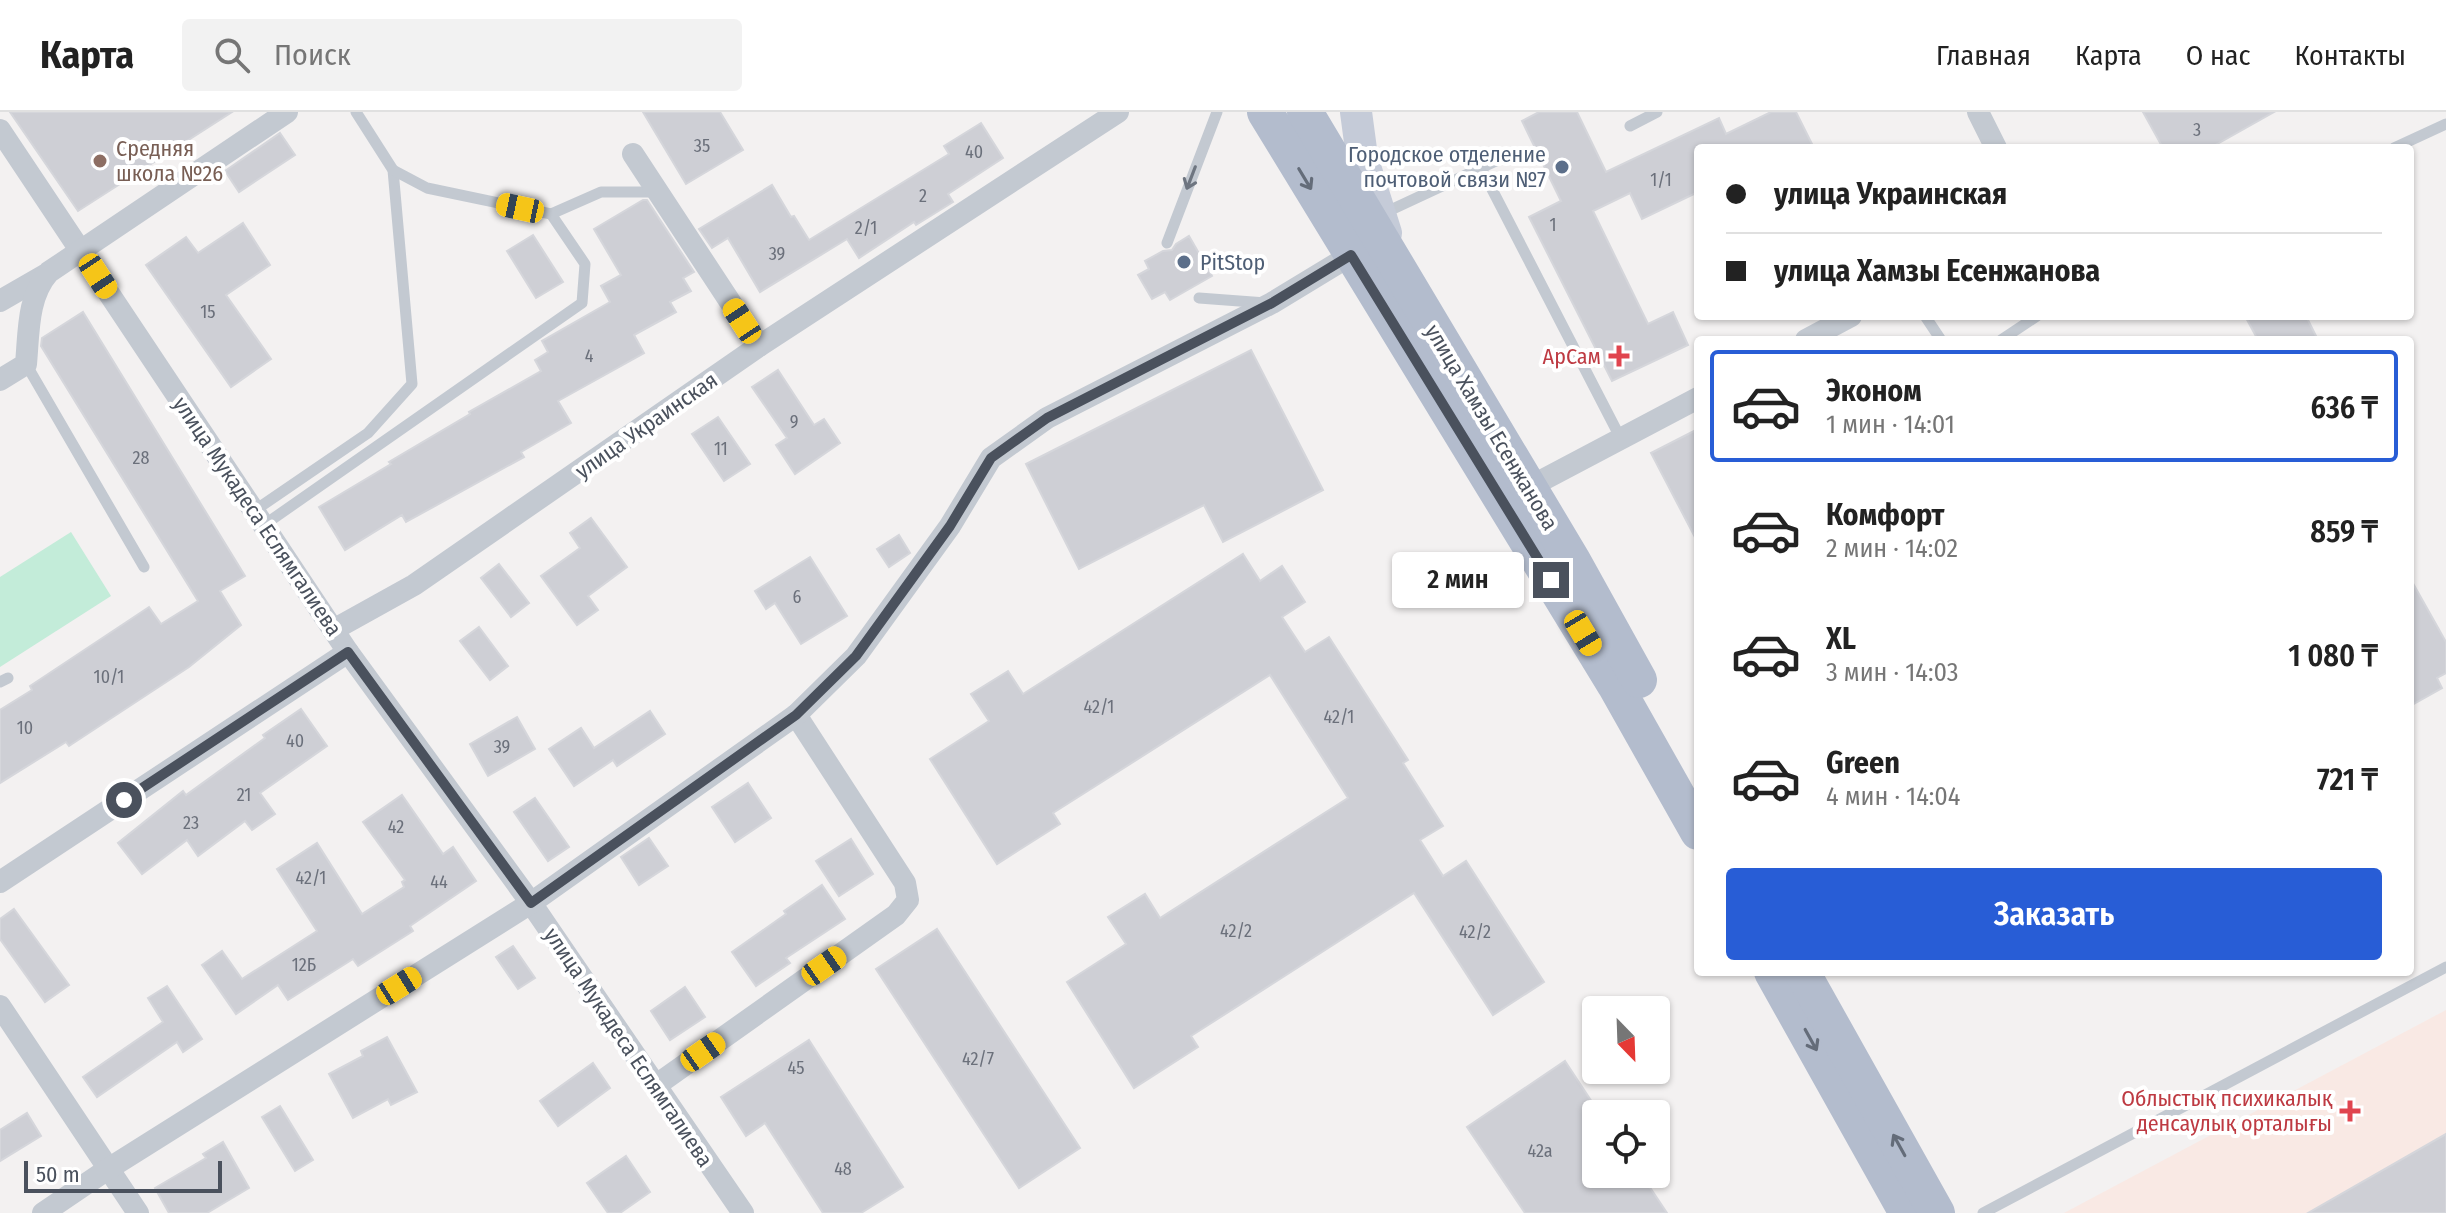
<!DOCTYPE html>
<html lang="ru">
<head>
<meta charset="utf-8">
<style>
  :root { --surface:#fff; --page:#f2f2f2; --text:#222; --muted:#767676; --line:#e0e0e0; --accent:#285dd6 }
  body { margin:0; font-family:"Fira Sans Condensed",sans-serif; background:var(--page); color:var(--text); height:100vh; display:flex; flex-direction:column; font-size:30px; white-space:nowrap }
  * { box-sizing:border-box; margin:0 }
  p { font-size:26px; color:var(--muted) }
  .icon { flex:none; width:44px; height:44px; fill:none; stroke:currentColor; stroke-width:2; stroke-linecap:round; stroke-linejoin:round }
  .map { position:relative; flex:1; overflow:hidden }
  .drawer { position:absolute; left:1694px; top:224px; width:720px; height:640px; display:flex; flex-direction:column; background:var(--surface); border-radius:8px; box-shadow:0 2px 6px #0004 }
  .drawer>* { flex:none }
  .banner { position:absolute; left:1694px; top:32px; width:720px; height:176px; border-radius:8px; box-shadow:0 2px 6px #0004; display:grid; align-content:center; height:176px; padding:0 32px; background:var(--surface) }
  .needle { width:52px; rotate:157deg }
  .tools { position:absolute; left:1582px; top:884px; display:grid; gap:16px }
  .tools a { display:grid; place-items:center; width:88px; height:88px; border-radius:8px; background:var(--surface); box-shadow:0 2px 6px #0004; font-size:40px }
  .scale { position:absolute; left:24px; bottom:20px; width:198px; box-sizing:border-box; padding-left:8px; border:4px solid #4a515d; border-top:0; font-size:22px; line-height:28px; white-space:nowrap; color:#4a515d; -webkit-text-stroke:6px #fff; paint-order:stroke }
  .end { position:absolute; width:36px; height:36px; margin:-18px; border:10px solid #4a515d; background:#fff; box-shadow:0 0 0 4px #fff }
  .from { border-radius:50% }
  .bubble { position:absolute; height:56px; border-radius:8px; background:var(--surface); box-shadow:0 2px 6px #0004; font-size:26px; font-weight:600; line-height:56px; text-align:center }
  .car { position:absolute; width:24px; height:48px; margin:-24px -12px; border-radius:10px; box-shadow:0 0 6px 2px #0007; background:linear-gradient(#f5c518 24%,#345 0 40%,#f5c518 0 76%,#345 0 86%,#f5c518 0) }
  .banner b { display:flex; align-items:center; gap:28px; height:76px; font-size:30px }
  .banner b+b { border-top:2px solid var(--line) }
  .banner i { width:20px; height:20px; background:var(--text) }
  ul { padding:14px 0 0; list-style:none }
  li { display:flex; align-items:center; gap:24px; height:112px; margin:0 16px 12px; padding:0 16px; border:4px solid transparent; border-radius:8px }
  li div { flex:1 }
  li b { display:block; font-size:30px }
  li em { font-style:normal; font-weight:600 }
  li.selected { border-color:var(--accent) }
  li>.icon { width:72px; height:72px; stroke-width:1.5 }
  .action { display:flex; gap:16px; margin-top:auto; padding:16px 32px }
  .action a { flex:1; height:92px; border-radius:8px; background:var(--accent); color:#fff; font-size:32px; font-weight:600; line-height:92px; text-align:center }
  header { display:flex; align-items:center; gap:48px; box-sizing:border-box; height:112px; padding:0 40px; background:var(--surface); border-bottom:2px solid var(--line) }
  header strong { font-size:38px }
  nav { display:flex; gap:44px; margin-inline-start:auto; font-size:28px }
  .search { width:560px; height:72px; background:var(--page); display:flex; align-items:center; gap:20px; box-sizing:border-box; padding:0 28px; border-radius:8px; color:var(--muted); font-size:30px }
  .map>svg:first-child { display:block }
  .medical { fill:#f9e9e4 }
  .green { fill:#c3ecd9 }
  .building { fill:#cecfd5; stroke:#d5d6db; stroke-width:2 }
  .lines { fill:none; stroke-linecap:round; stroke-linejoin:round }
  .service { stroke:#c3c9d1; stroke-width:11 }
  .minor { stroke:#c3c9d1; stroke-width:22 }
  .secondary { stroke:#c5cbd8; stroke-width:32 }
  .primary { stroke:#b3bccd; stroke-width:36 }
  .oneway { stroke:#6e7580 }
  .oneway2 { stroke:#646c79 }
  .route { stroke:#4a515d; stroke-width:10 }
  .education-dot { fill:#8d6e63; stroke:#fff; stroke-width:3 }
  .service-dot { fill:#5c6f8a; stroke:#fff; stroke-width:3 }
  .health-dot { fill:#e0444e; stroke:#fff; stroke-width:3 }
  .labels { text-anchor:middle; stroke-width:8; stroke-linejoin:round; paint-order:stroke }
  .number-label { font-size:18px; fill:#6b707b }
  .education-label { font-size:22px; fill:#785e54; stroke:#fff; text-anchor:start }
  .service-label { font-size:22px; fill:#4e5e75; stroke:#fff; text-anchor:end }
  .health-label { font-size:22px; fill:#be3a42; stroke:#fff; text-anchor:end }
  .street-label { font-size:22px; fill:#4a515d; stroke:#fff }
</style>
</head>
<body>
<header>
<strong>Карта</strong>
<div class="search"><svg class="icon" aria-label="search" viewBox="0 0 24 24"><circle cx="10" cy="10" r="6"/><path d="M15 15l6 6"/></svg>Поиск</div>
<nav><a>Главная</a><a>Карта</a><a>О нас</a><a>Контакты</a></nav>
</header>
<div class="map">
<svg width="2446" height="1101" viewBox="0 0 2446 1101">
  <rect width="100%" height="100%" fill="#f3f1f1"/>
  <!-- medical -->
  <polygon class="medical" points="2446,898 2446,1101 2064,1101"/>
  <!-- green -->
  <polygon class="green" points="71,420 111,484 0,555 0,465"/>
  <!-- building -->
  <g class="building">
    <polygon points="10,0 232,0 78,99"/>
    <polygon points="643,0 720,0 743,38 686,72"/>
    <polygon points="1539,0 1577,0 1606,60 1719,6 1726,22 1771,0 1796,0 1814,36 1698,36 1698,80 1642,107 1630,81 1593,99 1648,212 1673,200 1688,233 1612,269 1529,105 1561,89 1522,9"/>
    <polygon points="2143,0 2274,0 2210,36 2163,36"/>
    <polygon points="981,11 1003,46 948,82 953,90 916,113 914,110 859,146 847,127 760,180 728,126 712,136 699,117 772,73 791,105 794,104 809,128 949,42 944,34"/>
    <polygon points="280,21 295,43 239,80 225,59"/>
    <polygon points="643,88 647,88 694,160 683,166 691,179 670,190 676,200 634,223 644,241 558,289 571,311 521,340 524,345 406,410 402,403 345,438 319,395 391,352 389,350 470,302 469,300 541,259 535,248 548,240 542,229 610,190 601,174 621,163 594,117"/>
    <polygon points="243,111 270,153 226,183 271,247 231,275 146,153 186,125 198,141"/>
    <polygon points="533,123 563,170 536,186 507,139"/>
    <polygon points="1189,124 1212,164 1170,188 1165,180 1152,187 1138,163 1149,157 1145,149 1163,139 1172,138 1176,132"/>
    <polygon points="83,200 245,464 220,479 241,513 189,555 69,634 66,630 0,671 0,598 32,578 30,574 149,495 161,512 198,489 41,234 42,226"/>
    <polygon points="2245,204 2306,204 2318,228 2258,228"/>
    <polygon points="1251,238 1323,378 1223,430 1204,393 1079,457 1026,352"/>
    <polygon points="778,258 814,313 824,307 840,331 795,362 776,333 787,326 752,275"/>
    <polygon points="718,305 750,352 724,369 692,322"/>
    <polygon points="1698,317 1698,431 1651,341"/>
    <polygon points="591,406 627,455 588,484 598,498 577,513 541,464 580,436 570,421"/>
    <polygon points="899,423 910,441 889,455 877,437"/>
    <polygon points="1243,442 1260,469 1282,454 1305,490 1282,505 1305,540 1329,525 1408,648 1403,651 1443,714 1420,728 1443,764 1466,749 1544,870 1493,903 1414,781 1191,924 1198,935 1134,976 1067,870 1126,832 1108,805 1145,782 1160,806 1348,686 1270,563 1053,701 1060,712 997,752 930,647 989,609 971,582 1008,559 1023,582"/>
    <polygon points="810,445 847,504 801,532 775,491 766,497 755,479"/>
    <polygon points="499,452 529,491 511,505 481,466"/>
    <polygon points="2410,466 2446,530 2446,561 2437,566 2442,576 2410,594"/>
    <polygon points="479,515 508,554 490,568 460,529"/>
    <polygon points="301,597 327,634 260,681 275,702 252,718 245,709 198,744 187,728 142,762 118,731 183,679 186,683 265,626 263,623"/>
    <polygon points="650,599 665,622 617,654 613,648 574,674 549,637 581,616 594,636"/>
    <polygon points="517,605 535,637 488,664 470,632"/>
    <polygon points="748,671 771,706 735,730 712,695"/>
    <polygon points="402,683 443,742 453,735 476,769 410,814 413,819 358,854 353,847 288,888 278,873 236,902 202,853 222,839 242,867 317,819 277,757 317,731 362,802 404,775 402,770 405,768 363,710"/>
    <polygon points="535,686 569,735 548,749 514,700"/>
    <polygon points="649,726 668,754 639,773 621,745"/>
    <polygon points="851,727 873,762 839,784 816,749"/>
    <polygon points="822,773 845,807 786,846 790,851 756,874 732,840 786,802 784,799"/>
    <polygon points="14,797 69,873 45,890 0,827 0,807"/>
    <polygon points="937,817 1080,1036 1019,1076 876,857"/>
    <polygon points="513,834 535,866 518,877 496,845"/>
    <polygon points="167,874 202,927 183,940 177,930 97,985 83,965 163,910 148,886"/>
    <polygon points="685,875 705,905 670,928 651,899"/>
    <polygon points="387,925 417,980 391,993 388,987 353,1006 329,962 363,944 361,939"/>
    <polygon points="809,928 903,1075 861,1101 823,1101 765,1011 746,1024 721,985"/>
    <polygon points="1565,949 1596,996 1596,1062 1641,1062 1667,1101 1525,1101 1467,1015"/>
    <polygon points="593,951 610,976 558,1014 540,989"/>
    <polygon points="280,994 313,1048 295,1059 262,1005"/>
    <polygon points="27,1001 41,1024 0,1049 0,1018"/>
    <polygon points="2446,1022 2446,1101 2308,1101"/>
    <polygon points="223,1030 249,1076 207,1101 169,1101 155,1076 206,1046 203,1042"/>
    <polygon points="626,1044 650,1080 620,1101 608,1101 587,1071"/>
  </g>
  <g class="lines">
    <!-- service -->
    <g class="service">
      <polyline points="1630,14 1657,0"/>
      <polyline points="2394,36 2446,12"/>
      <polyline points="1481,56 1621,327"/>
      <polyline points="551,102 601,80 658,80"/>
      <polyline points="1382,102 1513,41"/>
      <polyline points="1167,131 1217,0"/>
      <polyline points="1199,186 1266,191"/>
      <polyline points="1925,204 1941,228"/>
      <polyline points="2001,228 2037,204"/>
      <polyline points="26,252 144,455"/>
      <polyline points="254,399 368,321 412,272 393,58 356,0"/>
      <polyline points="264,413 582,191 585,152 551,102 427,76 393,58"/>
      <polyline points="0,570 8,566"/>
      <polyline points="1983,1101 2446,855"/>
    </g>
    <!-- minor -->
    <g class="minor">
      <polyline points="1978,0 1996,36"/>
      <polyline points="0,18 348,540 531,791 743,1101"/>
      <polyline points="633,42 759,234"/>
      <polyline points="0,189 45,163"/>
      <polyline points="1806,228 1851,204"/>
      <path d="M 0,268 L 26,252 C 29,220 27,185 49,160 L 287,0"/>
      <polyline points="1518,381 1698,286"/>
      <polyline points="333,518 414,473 759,234 1118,0"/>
      <polyline points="0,770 348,540"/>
      <polyline points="0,894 138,1101"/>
      <polyline points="655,974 896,803 908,788 905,771 796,603"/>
      <polyline points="43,1101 108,1057 531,791 796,603 856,544 950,414 991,346 1047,306 1272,191 1351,143"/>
    </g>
    <!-- secondary -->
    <polyline class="secondary" points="1356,0 1362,45 1386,121"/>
    <!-- primary -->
    <g class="primary">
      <polyline points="1265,0 1615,573 1698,720"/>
      <polyline points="1305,0 1573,449 1639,568"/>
      <polyline points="1772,860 1907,1101"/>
      <polyline points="1802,860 1937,1101"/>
    </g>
  </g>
  <!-- one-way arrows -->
  <defs><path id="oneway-shaft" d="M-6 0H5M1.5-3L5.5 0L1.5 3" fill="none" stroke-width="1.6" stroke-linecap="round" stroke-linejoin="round" transform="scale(2)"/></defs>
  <use class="oneway" href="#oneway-shaft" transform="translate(1191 66) rotate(111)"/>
  <g class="oneway2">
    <use href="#oneway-shaft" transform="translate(1305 67) rotate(59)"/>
    <use href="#oneway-shaft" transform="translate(1811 928) rotate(61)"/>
    <use href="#oneway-shaft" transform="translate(1899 1033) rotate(-119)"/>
  </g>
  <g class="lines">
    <!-- route -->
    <polyline class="route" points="124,688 348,540 531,791 796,603 856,544 950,414 991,346 1047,306 1272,191 1351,143 1551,468"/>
  </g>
  <!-- markers -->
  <circle class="education-dot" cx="100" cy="49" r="8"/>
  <g class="service-dot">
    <circle cx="1562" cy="55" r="8"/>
    <circle cx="1184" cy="150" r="8"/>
  </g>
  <g class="health-dot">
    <path d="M1615 232h8v8h8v8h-8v8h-8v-8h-8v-8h8z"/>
    <path d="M2346 987h8v8h8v8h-8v8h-8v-8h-8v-8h8z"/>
  </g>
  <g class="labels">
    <!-- number labels -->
    <g class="number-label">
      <text x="2197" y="24">3</text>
      <text x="702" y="40">35</text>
      <text x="974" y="46">40</text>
      <text x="1661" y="74">1/1</text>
      <text x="923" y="90">2</text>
      <text x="1553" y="119">1</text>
      <text x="866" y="122">2/1</text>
      <text x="777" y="148">39</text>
      <text x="208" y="206">15</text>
      <text x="589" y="250">4</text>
      <text x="794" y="316">9</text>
      <text x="721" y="343">11</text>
      <text x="141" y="352">28</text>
      <text x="797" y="491">6</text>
      <text x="109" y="571">10/1</text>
      <text x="1099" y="601">42/1</text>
      <text x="1339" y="611">42/1</text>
      <text x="25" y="622">10</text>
      <text x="295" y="635">40</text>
      <text x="502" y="641">39</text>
      <text x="244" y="689">21</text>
      <text x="191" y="717">23</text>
      <text x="396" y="721">42</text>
      <text x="311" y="772">42/1</text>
      <text x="439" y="776">44</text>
      <text x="1236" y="825">42/2</text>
      <text x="1475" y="826">42/2</text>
      <text x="304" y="859">12Б</text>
      <text x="978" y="953">42/7</text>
      <text x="796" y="962">45</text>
      <text x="1540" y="1045">42а</text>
      <text x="843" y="1063">48</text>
    </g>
    <!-- education labels -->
    <g class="education-label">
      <text x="116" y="44">Средняя<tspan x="116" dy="25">школа №26</tspan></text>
    </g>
    <!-- service labels -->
    <g class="service-label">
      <text x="1546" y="50">Городское отделение<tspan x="1546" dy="25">почтовой связи №7</tspan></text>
      <text x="1200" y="158" text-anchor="start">PitStop</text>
    </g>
    <!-- health labels -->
    <g class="health-label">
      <text x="1601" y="252">АрСам</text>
      <text x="2332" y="994">Облыстық психикалық<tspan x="2332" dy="25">денсаулық орталығы</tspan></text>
    </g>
    <!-- street labels -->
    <g class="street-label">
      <text transform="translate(646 313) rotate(-35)" y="8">улица Украинская</text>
      <text transform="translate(1492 315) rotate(59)" y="8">улица Хамзы Есенжанова</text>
      <text transform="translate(258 404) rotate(56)" y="8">улица Мукадеса Еслямгалиева</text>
      <text transform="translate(629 935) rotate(56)" y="8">улица Мукадеса Еслямгалиева</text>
    </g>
  </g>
</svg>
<div class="tools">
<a><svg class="needle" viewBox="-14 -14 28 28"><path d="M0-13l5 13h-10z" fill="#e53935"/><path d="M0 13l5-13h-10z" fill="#767676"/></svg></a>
<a><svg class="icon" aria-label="locate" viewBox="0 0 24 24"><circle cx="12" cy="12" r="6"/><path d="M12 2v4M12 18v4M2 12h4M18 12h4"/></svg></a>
</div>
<div class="scale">50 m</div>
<i class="end from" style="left:124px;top:688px"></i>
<i class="end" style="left:1551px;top:468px"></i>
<div class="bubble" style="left:1392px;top:440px;width:132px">2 мин</div>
<i class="car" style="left:520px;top:96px;rotate:282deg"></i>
<i class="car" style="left:98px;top:164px;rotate:147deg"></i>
<i class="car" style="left:742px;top:209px;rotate:327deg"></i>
<i class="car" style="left:1583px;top:521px;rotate:149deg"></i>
<i class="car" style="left:824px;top:854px;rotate:55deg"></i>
<i class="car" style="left:399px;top:874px;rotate:58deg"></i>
<i class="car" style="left:703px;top:940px;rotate:55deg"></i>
<div class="banner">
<b><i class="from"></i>улица Украинская</b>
<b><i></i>улица Хамзы Есенжанова</b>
</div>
<section class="drawer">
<ul>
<li class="selected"><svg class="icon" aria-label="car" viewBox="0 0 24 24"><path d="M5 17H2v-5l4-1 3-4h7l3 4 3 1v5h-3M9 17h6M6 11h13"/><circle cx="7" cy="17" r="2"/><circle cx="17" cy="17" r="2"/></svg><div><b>Эконом</b><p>1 мин · 14:01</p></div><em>636 ₸</em></li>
<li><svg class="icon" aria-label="car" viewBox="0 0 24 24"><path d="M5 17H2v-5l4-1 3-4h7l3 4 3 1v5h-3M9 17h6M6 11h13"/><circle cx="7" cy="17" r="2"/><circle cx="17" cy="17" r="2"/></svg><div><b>Комфорт</b><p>2 мин · 14:02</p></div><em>859 ₸</em></li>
<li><svg class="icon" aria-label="car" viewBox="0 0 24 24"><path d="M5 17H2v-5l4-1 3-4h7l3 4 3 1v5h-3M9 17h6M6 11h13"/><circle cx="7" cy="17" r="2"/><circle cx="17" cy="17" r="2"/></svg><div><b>XL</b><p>3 мин · 14:03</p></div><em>1 080 ₸</em></li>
<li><svg class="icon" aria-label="car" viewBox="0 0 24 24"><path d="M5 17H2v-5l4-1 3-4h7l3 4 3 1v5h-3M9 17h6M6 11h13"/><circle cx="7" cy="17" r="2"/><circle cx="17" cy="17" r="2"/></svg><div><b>Green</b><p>4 мин · 14:04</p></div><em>721 ₸</em></li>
</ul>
<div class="action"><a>Заказать</a></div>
</section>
</div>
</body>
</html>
